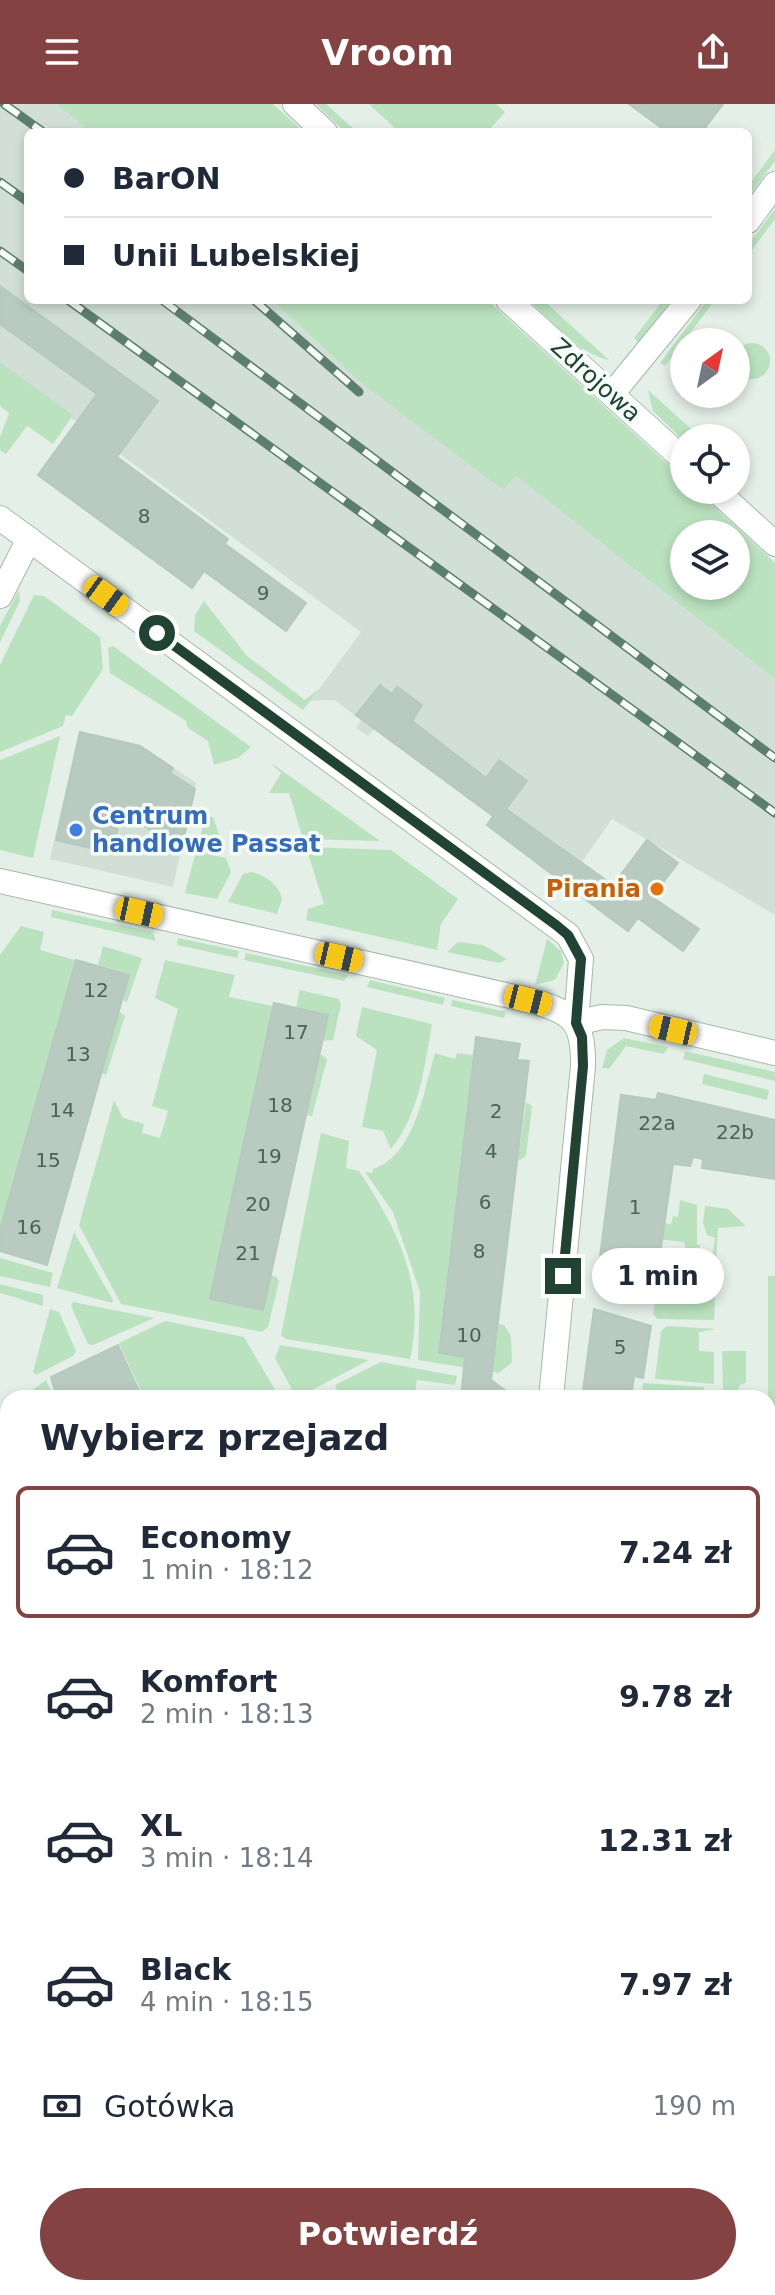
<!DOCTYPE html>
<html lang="pl">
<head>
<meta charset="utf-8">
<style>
  :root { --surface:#fff; --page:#f2f2f3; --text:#1f2937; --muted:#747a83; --line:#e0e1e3; --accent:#844243 }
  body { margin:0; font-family:"DejaVu Sans",sans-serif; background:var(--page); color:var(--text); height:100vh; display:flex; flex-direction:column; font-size:30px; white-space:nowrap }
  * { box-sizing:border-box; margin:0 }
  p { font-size:26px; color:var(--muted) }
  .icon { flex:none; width:44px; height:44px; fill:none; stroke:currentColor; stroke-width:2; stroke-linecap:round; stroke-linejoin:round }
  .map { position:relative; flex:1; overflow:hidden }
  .sheet { position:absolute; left:0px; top:1286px; width:776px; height:906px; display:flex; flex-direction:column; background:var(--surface); border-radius:24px 24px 0 0; box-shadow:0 4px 12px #0003 }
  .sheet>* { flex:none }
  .guide { position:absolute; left:24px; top:24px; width:728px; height:176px; border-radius:12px; box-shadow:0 4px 12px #0003; display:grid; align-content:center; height:176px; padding:0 40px; background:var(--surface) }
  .needle { width:52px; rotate:33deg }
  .fabs { position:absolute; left:670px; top:224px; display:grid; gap:16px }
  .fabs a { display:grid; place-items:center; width:80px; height:80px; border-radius:50%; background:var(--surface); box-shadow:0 4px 12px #0003; font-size:40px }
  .end { position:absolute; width:36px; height:36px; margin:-18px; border:10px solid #214334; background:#fff; box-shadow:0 0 0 4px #fff }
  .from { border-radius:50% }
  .bubble { position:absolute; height:56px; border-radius:28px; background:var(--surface); box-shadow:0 4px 12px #0003; font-size:26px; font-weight:700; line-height:56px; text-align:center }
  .car { position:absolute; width:24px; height:48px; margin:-24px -12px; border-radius:10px; box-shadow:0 0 6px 2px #0007; background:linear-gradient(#f5c518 24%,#345 0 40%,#f5c518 0 76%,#345 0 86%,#f5c518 0) }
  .guide b { display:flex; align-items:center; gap:28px; height:76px; font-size:30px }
  .guide b+b { border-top:2px solid var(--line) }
  .guide i { width:20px; height:20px; background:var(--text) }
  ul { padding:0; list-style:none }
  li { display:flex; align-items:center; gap:24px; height:132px; margin:0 16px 12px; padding:0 24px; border:4px solid transparent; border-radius:12px }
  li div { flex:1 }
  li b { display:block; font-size:30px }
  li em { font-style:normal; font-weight:700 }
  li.selected { border-color:var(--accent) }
  li>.icon { width:72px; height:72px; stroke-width:1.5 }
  h2 { padding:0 40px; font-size:36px; line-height:96px }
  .pay { display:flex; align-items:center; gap:20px; height:88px; padding:0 40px; font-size:30px }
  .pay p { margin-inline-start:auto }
  .button { display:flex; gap:16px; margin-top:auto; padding:16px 40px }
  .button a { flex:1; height:92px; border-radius:48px; background:var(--accent); color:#fff; font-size:32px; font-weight:700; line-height:92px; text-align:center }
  header { display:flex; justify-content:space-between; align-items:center; height:104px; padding:0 40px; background:var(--accent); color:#fff; font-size:36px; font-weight:700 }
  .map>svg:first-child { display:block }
  .built { fill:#d2dfd7 }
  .green { fill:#bbe2bf; fill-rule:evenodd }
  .building { fill:#b9cac1; stroke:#b5cabe; stroke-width:2 }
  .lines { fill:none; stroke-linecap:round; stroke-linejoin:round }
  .minor-casing { stroke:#a6b8ae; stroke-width:26 }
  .tertiary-casing { stroke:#a6b8ae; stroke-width:26 }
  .minor { stroke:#fff; stroke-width:24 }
  .tertiary { stroke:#fff; stroke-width:24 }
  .rail-casing { stroke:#5c7e6f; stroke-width:9 }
  .rail { stroke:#f5fbf7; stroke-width:6; stroke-dasharray:18; stroke-linecap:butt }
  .route { stroke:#214334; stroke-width:10 }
  .shop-dot { fill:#3f7fe0; stroke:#f5fbf7; stroke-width:3 }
  .food-dot { fill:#e8710a; stroke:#f5fbf7; stroke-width:3 }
  .labels { text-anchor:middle; stroke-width:7; stroke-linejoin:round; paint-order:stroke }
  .number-label { font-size:20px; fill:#476557 }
  .street-label { font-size:24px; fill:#214334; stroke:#f5fbf7 }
  .shop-label { font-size:24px; font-weight:bold; fill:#366cbe; stroke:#f5fbf7; text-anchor:start }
  .food-label { font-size:24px; font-weight:bold; fill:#c56008; stroke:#f5fbf7; text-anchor:end }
</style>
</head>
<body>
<header><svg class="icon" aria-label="menu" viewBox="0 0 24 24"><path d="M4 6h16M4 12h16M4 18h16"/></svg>Vroom<svg class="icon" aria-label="share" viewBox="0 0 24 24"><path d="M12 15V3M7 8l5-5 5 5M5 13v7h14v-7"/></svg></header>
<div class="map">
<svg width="775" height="2191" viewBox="0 0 775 2191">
  <rect width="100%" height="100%" fill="#e4efe8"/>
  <!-- built -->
  <g class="built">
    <polygon points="0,0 56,0 91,28 28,28 28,196 272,196 361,279 502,385 516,372 775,575 775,811 612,715 582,758 543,730 526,751 487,721 500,701 472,696 374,625 368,632 356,624 361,616 335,596 305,597 319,585 361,528 71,314 58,330 0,288"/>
    <polygon points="79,627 140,641 196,679 173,783 50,755"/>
    <polygon points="775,1832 775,2108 768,2108 768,1835"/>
    <polygon points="8,1848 8,1993 0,1997 0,1852"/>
  </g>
  <!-- green -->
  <g class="green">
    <polygon points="56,0 273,0 304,28 91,28"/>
    <polygon points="316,0 326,0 357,28 345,28"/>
    <polygon points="369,0 496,0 505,8 487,28 399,28"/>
    <polygon points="775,46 775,57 748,93 748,82"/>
    <polygon points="775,105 775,115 749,150 748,141"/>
    <path d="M 272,196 L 487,196 L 684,375 L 684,386 L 696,386 L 775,459 L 775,575 L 516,372 L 503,386 L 361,279 ZM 736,430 L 736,482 L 684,482 L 684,430 Z"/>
    <path d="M 529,196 L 543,196 L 609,256 C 577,249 552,218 529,196 Z"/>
    <polygon points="663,196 671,196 639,239 634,234"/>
    <polygon points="707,196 715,196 665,262 660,259"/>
    <circle cx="752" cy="257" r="18"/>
    <polygon points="0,258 73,311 53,340 27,322 6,350 0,346 0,333 9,309 0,302"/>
    <polygon points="648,286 701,334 684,334 684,337 653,307"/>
    <polygon points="19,486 20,497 0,538 0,522"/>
    <polygon points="34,491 44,492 100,533 103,565 72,612 66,611 63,622 0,648 0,561"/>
    <polygon points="204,497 247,552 305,596 319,585 303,606 194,527 195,511"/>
    <polygon points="113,542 251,643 238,654 214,661 208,637 188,624 186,617 110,569 108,544"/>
    <polygon points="60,632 33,754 0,746 0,656"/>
    <polygon points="270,658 380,737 303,735 289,689 269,689 281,669"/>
    <polygon points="206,712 213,713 225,748 198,740"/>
    <polygon points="306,743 391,746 458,795 441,820 437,846 306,816 308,805 324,800"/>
    <polygon points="196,747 226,754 231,768 217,795 185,789"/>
    <path d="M 251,768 C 265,771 279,780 282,795 L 277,810 L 228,798 L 243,770 Z"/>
    <polygon points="52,806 153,828 156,837 51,813"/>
    <polygon points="21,822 44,828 40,846 75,856 0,1123 0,851"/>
    <polygon points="178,834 239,847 237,854 177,841"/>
    <polygon points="547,835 561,847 564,859 555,876 535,881"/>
    <polygon points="458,838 483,841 507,855 499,859 447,848"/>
    <polygon points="103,842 142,854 127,898 122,896 130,870 98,861"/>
    <polygon points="246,849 348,871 344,877 244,856"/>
    <polygon points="165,856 235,871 229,893 273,902 210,1195 263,1206 271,1171 276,1173 279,1177 268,1223 262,1228 121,1200 79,1121 114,996 123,1014 144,1020 142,1029 160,1034 168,1007 152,1002 178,905 155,894"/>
    <polygon points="370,876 445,894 443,901 367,883"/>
    <polygon points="300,886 339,895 341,901 333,936 323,937 328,910 296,904"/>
    <polygon points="452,896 506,908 504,914 451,902"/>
    <path d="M 362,903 L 432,920 C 425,961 419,1011 391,1045 L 383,1027 L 362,1023 L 377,946 L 356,932 Z"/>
    <polygon points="119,907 125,912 106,971 102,969"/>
    <polygon points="624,934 668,943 664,950 626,942 609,965 602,964 607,946"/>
    <polygon points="685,947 775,968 775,977 683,955"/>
    <path d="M 435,949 L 455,955 L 457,949 L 473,951 L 438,1249 L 494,1257 L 499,1220 L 504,1221 L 511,1232 L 512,1258 L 499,1269 L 418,1256 L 420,1188 L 393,1108 L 365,1068 L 372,1069 L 373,1065 C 415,1052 424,985 435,949 Z"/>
    <polygon points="320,950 327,955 312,1012 307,1011"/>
    <polygon points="704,970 769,986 767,996 702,980"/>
    <polygon points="526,998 532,1002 526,1052 518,1057"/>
    <path d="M 321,1029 L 349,1037 L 346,1064 L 359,1067 C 399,1128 426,1181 410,1255 L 286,1235 L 281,1231 Z"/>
    <polygon points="680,1096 697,1101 697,1141 700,1141 698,1158 711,1160 715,1134 707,1131 703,1119 705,1102 728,1105 746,1122 718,1124 716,1162 713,1164 689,1162 684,1138 656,1135 658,1119 671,1120 673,1112 678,1113"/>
    <polygon points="74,1128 113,1196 112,1199 57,1184"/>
    <polygon points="0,1154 53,1169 50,1183 0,1172"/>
    <polygon points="671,1167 716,1174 714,1216 657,1215 653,1210 657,1188 663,1189 665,1171"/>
    <polygon points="768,1172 775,1172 775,1394 768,1391"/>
    <polygon points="0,1180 43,1191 43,1202 0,1189"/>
    <polygon points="73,1198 154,1214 93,1241 88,1240 71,1202"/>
    <polygon points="50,1205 59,1208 76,1247 73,1252 36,1271 33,1268"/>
    <polygon points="165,1217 244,1233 280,1294 144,1294 119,1239"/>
    <polygon points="667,1222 716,1225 699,1228 699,1247 714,1248 714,1280 655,1275 661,1227"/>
    <polygon points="280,1241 369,1256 302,1291 294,1289 275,1254"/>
    <polygon points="722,1247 746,1247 746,1279 740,1281 737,1288 723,1287"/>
    <polygon points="381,1258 457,1272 455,1281 417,1276 414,1294 341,1294 335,1281"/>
    <polygon points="46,1276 54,1294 33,1294 30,1288"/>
    <polygon points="643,1279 704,1283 704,1294 642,1286"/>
    <polygon points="0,1794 8,1812 8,1848 0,1852 0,1831 5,1829 0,1819"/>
    <polygon points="775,2002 775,2191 721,2191 718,2184 768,2184 768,2005"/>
    <polygon points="7,2142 8,2184 31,2184 35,2191 0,2191 0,2146"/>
    <polygon points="184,2184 264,2184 286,2191 179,2191 177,2187"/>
    <polygon points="402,2184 490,2184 493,2191 403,2191"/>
  </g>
  <!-- building -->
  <g class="building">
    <polygon points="629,0 723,0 702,28 667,28"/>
    <polygon points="0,182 158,297 117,353 228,435 225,440 306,499 286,527 204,467 192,484 38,371 97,290 0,220"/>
    <polygon points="380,581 392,590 397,583 422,601 412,617 486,674 499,656 527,677 506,705 613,781 647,736 678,759 652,793 699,825 683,847 638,814 628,827 606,811 487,721 493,712 356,611"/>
    <polygon points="80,628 140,642 173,664 170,669 195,685 184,733 172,730 168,737 122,707 112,749 56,736"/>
    <polygon points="76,856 129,871 47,1161 0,1147 0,1126"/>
    <polygon points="274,899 328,911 263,1206 210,1195"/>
    <polygon points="476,933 520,940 517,956 529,957 491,1276 516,1294 461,1294 465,1253 439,1249"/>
    <polygon points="658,989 775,1016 775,1075 702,1064 703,1055 693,1053 690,1062 673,1060 656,1178 598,1168 621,991 656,996"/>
    <polygon points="594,1205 651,1222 643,1274 634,1272 631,1294 582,1294"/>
    <polygon points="118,1241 142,1294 57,1294 51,1273"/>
  </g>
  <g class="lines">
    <defs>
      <g id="minor">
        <polyline points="748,117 775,80"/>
        <polyline points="612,290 689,196"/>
        <polyline points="0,414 568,831 581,855 576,919 602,913 626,914 775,949"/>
        <polyline points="0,492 29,435"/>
        <polyline points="0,1381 8,1382"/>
        <polyline points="0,1481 8,1499"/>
      </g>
      <g id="tertiary">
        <polyline points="295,0 325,28"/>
        <polyline points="508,196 684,356"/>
        <polyline points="716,386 775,440"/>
        <path d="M 0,777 L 528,896 C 571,907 584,916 583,962 L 551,1294"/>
        <polyline points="0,2053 8,2050"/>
        <polyline points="0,2107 8,2121"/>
        <polyline points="44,2184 48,2191"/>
        <polyline points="677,2184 680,2191"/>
      </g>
    </defs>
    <!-- minor casing -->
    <use href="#minor" class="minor-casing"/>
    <!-- tertiary casing -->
    <use href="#tertiary" class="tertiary-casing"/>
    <!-- minor -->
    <use href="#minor" class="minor"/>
    <!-- tertiary -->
    <use href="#tertiary" class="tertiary"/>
    <defs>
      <g id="rail">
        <polyline points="4,0 43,28"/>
        <polyline points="0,78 28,98"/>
        <polyline points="0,147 28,167"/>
        <polyline points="68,196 775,709"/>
        <polyline points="162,196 775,654"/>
        <polyline points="254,196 359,288"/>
      </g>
    </defs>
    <!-- rail casing -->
    <use href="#rail" class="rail-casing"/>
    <!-- rail -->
    <use href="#rail" class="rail"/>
  </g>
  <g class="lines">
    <!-- route -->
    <polyline class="route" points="157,529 556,821 568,831 581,855 576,919 582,933 583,962 563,1172"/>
  </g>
  <!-- markers -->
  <circle class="shop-dot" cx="76" cy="726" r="8"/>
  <circle class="food-dot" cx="657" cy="785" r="8"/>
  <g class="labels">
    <!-- number labels -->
    <g class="number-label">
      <text x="144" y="419">8</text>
      <text x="263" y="496">9</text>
      <text x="96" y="893">12</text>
      <text x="296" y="935">17</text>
      <text x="78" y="957">13</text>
      <text x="280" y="1008">18</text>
      <text x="62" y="1013">14</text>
      <text x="496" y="1014">2</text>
      <text x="657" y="1026">22a</text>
      <text x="735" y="1035">22b</text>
      <text x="491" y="1054">4</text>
      <text x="269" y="1059">19</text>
      <text x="48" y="1063">15</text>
      <text x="485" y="1105">6</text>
      <text x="258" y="1107">20</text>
      <text x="635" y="1110">1</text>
      <text x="29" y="1130">16</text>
      <text x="479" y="1154">8</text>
      <text x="248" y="1156">21</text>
      <text x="469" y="1238">10</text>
      <text x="620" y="1250">5</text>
    </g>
    <!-- street labels -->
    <g class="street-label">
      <text transform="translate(596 276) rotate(42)" y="8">Zdrojowa</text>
    </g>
    <!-- shop labels -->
    <g class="shop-label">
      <text x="92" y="720">Centrum<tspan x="92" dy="28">handlowe Passat</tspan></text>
    </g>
    <!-- food labels -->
    <g class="food-label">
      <text x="641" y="793">Pirania</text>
    </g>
  </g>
</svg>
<div class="fabs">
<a><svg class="needle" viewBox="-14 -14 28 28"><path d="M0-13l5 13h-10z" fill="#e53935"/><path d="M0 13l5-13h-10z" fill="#747a83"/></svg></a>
<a><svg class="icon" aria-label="locate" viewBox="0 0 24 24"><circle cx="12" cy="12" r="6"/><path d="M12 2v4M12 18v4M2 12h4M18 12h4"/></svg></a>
<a><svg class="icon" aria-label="layers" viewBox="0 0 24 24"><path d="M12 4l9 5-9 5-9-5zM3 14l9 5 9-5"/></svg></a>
</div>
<i class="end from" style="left:157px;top:529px"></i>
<i class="end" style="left:563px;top:1172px"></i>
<div class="bubble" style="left:592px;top:1144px;width:132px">1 min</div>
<i class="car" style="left:106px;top:492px;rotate:126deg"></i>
<i class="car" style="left:139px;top:808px;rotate:102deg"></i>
<i class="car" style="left:339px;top:853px;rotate:103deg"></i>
<i class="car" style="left:528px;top:896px;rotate:104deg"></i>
<i class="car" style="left:673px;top:926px;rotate:283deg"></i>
<div class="guide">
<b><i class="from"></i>BarON</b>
<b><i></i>Unii Lubelskiej</b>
</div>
<section class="sheet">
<h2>Wybierz przejazd</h2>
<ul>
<li class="selected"><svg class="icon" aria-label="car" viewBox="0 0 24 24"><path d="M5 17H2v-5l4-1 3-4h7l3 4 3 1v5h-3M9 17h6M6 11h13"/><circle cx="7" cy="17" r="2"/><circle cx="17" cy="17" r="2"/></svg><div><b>Economy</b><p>1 min · 18:12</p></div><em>7.24 zł</em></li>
<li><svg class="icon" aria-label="car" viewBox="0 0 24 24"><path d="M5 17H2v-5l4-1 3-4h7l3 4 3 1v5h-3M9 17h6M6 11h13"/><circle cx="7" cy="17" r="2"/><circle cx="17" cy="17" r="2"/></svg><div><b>Komfort</b><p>2 min · 18:13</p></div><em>9.78 zł</em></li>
<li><svg class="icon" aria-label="car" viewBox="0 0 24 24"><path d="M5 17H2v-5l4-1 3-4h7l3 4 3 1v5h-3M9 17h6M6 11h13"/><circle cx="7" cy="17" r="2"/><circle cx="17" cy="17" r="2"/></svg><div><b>XL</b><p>3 min · 18:14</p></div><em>12.31 zł</em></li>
<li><svg class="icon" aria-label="car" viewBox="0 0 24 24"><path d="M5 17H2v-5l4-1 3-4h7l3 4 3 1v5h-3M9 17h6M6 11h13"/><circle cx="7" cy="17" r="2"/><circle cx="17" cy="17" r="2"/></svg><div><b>Black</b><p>4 min · 18:15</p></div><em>7.97 zł</em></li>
</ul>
<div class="pay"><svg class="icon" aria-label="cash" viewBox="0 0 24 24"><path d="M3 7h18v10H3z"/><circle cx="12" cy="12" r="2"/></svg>Gotówka<p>190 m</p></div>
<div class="button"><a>Potwierdź</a></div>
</section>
</div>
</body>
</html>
